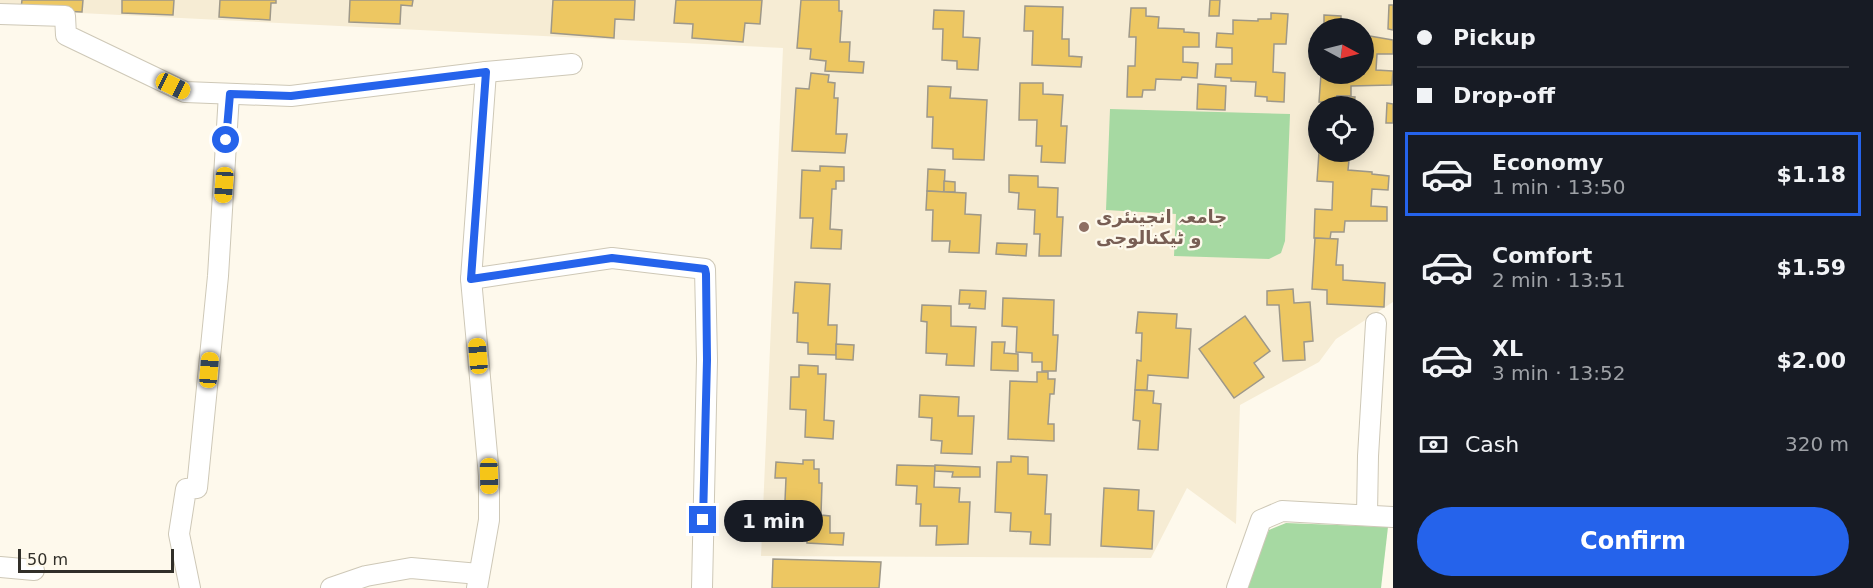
<!DOCTYPE html>
<html lang="en">
<head>
<meta charset="utf-8">
<style>
  :root { --surface:#171b24; --page:#242831; --text:#f1f3f6; --muted:#9ea1a6; --line:#363941; --accent:#2563eb }
  body { margin:0; font-family:"DejaVu Sans","Noto Naskh Arabic",sans-serif; background:var(--page); color:var(--text); height:100vh; display:flex; flex-direction:column; font-size:22px; white-space:nowrap }
  * { box-sizing:border-box; margin:0 }
  p { font-size:20px; color:var(--muted) }
  .icon { flex:none; width:33px; height:33px; fill:none; stroke:currentColor; stroke-width:2; stroke-linecap:round; stroke-linejoin:round }
  .map { position:relative; flex:1; overflow:hidden }
  .sheet { display:flex; flex-direction:column; background:var(--surface); width:480px }
  .sheet>* { flex:none }
  .hud { display:grid; align-content:center; height:132px; padding:0 24px; background:var(--surface) }
  .needle { width:39px; rotate:97deg }
  .tools { position:absolute; left:1308px; top:18px; display:grid; gap:12px }
  .tools a { display:grid; place-items:center; width:66px; height:66px; border-radius:50%; background:var(--surface); box-shadow:0 3px 15px #0003; font-size:30px }
  .scale { position:absolute; left:18px; bottom:15px; width:156px; box-sizing:border-box; padding-left:6px; border:3px solid #312f29; border-top:0; font-size:16px; line-height:21px; white-space:nowrap; color:#312f29; -webkit-text-stroke:4px #fef9ec; paint-order:stroke }
  .end { position:absolute; width:27px; height:27px; margin:-14px; border:8px solid #2563eb; background:#fff; box-shadow:0 0 0 3px #fff }
  .from { border-radius:50% }
  .bubble { position:absolute; height:42px; border-radius:21px; background:var(--surface); box-shadow:0 3px 15px #0003; font-size:20px; font-weight:800; line-height:42px; text-align:center }
  .car { position:absolute; width:18px; height:36px; margin:-18px -9px; border-radius:8px; box-shadow:0 0 4px 2px #0007; background:linear-gradient(#f5c518 24%,#345 0 40%,#f5c518 0 76%,#345 0 86%,#f5c518 0) }
  .hud b { display:flex; align-items:center; gap:21px; height:57px; font-size:22px }
  .hud b+b { border-top:2px solid var(--line) }
  .hud i { width:15px; height:15px; background:var(--text) }
  ul { padding:0; list-style:none }
  li { display:flex; align-items:center; gap:18px; height:84px; margin:0 12px 9px; padding:0 12px; border:3px solid transparent; border-radius:0px }
  li div { flex:1 }
  li b { display:block; font-size:22px }
  li em { font-style:normal; font-weight:800 }
  li.on { border-color:var(--accent) }
  li>.icon { width:54px; height:54px; stroke-width:1.5 }
  .pay { display:flex; align-items:center; gap:15px; height:66px; padding:0 24px; font-size:22px }
  .pay p { margin-inline-start:auto }
  .cta { display:flex; gap:12px; margin-top:auto; padding:12px 24px }
  .cta a { flex:1; height:69px; border-radius:36px; background:var(--accent); color:#fff; font-size:24px; font-weight:800; line-height:69px; text-align:center }
  main { display:flex; flex:1; min-height:0 }
  .map>svg:first-child { display:block }
  .built { fill:#f6ecd4; fill-rule:evenodd }
  .green { fill:#a6d9a2 }
  .building { fill:#edc762; stroke:#9e9889; stroke-width:1.5 }
  .lines { fill:none; stroke-linecap:round; stroke-linejoin:round }
  .street-casing { stroke:#cec8b7; stroke-width:22 }
  .street { stroke:#fff; stroke-width:20 }
  .route { stroke:#2563eb; stroke-width:8 }
  .education-dot { fill:#8d6e63; stroke:#fef9ec; stroke-width:2 }
  .labels { text-anchor:middle; stroke-width:4.5; stroke-linejoin:round; paint-order:stroke }
  .education-label { font-size:18px; font-weight:bold; fill:#785e54; stroke:#fef9ec; text-anchor:start }
</style>
</head>
<body>
<main>
<div class="map">
<svg width="1393" height="588" viewBox="0 0 1393 588">
  <rect width="100%" height="100%" fill="#fef9ec"/>
  <!-- built -->
  <path class="built" d="M 0,0 L 1393,0 L 1393,302 L 1336,339 L 1319,362 L 1240,405 L 1236,524 L 1187,488 L 1151,558 L 761,556 L 783,48 L 0,9 ZM 1318,28 L 1364,28 L 1364,74 L 1318,74 ZM 1318,106 L 1364,106 L 1364,152 L 1318,152 Z"/>
  <!-- green -->
  <g class="green">
    <polygon points="1110,109 1290,114 1285,241 1281,253 1269,259 1174,256 1176,214 1106,210"/>
    <polygon points="1286,523 1388,527 1381,588 1244,588 1269,530"/>
  </g>
  <!-- building -->
  <g class="building">
    <polygon points="22,0 83,0 82,12 21,9"/>
    <polygon points="122,0 174,0 173,15 122,13"/>
    <polygon points="220,0 276,0 276,3 271,3 270,20 219,17"/>
    <polygon points="350,0 413,0 412,6 401,5 400,24 349,22"/>
    <polygon points="553,0 635,0 634,20 615,19 614,38 551,33"/>
    <polygon points="676,0 762,0 760,24 745,23 743,42 692,38 693,24 674,23"/>
    <polygon points="801,0 839,0 839,11 842,11 840,42 850,42 849,61 864,62 863,73 825,71 826,61 810,59 811,49 797,48"/>
    <polygon points="1210,0 1220,0 1219,16 1209,16"/>
    <polygon points="1389,5 1393,5 1393,30 1388,29"/>
    <polygon points="1025,6 1063,7 1062,39 1069,39 1069,56 1082,57 1081,67 1032,65 1033,31 1024,31"/>
    <polygon points="1131,8 1146,8 1146,16 1159,17 1158,28 1184,29 1184,32 1199,33 1199,47 1183,47 1183,62 1198,63 1197,78 1182,77 1181,80 1156,79 1155,90 1143,90 1142,97 1127,97 1128,66 1135,66 1136,37 1129,37"/>
    <polygon points="934,10 964,11 963,37 980,38 978,70 957,69 957,61 942,60 943,29 933,29"/>
    <polygon points="1271,13 1288,14 1286,44 1274,44 1273,72 1285,73 1284,102 1267,101 1267,97 1255,96 1256,82 1231,81 1231,78 1215,77 1216,64 1232,64 1232,48 1216,47 1217,33 1233,34 1233,20 1258,21 1258,19 1271,19"/>
    <polygon points="1324,15 1341,16 1341,23 1355,24 1354,28 1324,28"/>
    <polygon points="1364,35 1393,40 1393,54 1377,54 1376,70 1393,71 1392,85 1351,86 1351,96 1337,96 1336,103 1319,102 1321,74 1364,74"/>
    <polygon points="811,73 829,75 828,82 835,83 834,98 838,98 836,134 847,134 845,153 792,151 796,88 809,89"/>
    <polygon points="1020,83 1043,83 1043,94 1063,95 1061,126 1067,126 1065,163 1041,162 1042,146 1036,146 1037,120 1019,120"/>
    <polygon points="1198,84 1226,86 1225,110 1197,109"/>
    <polygon points="928,86 951,87 950,98 987,100 984,160 953,159 953,149 932,148 933,117 927,117"/>
    <polygon points="1337,96 1355,97 1354,106 1321,106 1321,102 1336,103"/>
    <polygon points="1387,103 1393,104 1393,123 1386,123"/>
    <polygon points="1319,152 1335,152 1335,159 1349,160 1348,170 1372,172 1372,174 1389,176 1388,190 1372,189 1371,206 1387,207 1387,221 1345,221 1344,232 1331,232 1330,239 1314,238 1315,209 1332,210 1333,182 1317,181"/>
    <polygon points="820,166 844,167 844,181 836,181 836,189 832,189 830,229 842,230 841,249 811,248 813,218 800,218 802,170 820,171"/>
    <polygon points="928,169 945,170 944,192 927,191"/>
    <polygon points="1009,175 1038,176 1038,187 1058,188 1057,217 1063,217 1061,256 1039,256 1040,234 1034,234 1035,210 1018,209 1019,193 1009,192"/>
    <polygon points="944,181 955,182 955,192 944,192"/>
    <polygon points="927,191 966,193 965,214 981,215 979,253 949,252 950,241 932,241 933,210 926,210"/>
    <polygon points="1315,238 1338,239 1336,265 1343,265 1343,280 1385,283 1384,307 1327,304 1327,290 1312,289"/>
    <polygon points="997,243 1027,244 1026,256 996,254"/>
    <polygon points="795,282 830,284 828,325 837,325 836,355 808,354 808,343 797,342 798,313 793,313"/>
    <polygon points="1293,289 1294,303 1310,302 1313,341 1304,342 1305,360 1283,361 1279,305 1267,305 1267,291"/>
    <polygon points="960,290 986,291 985,309 969,308 970,304 959,304"/>
    <polygon points="1003,298 1054,300 1053,335 1058,335 1056,371 1042,371 1042,362 1032,362 1032,353 1016,352 1017,327 1002,326"/>
    <polygon points="922,305 951,306 951,326 976,327 974,366 946,365 947,354 926,353 927,322 921,321"/>
    <polygon points="1138,312 1177,314 1176,328 1191,329 1188,378 1148,375 1147,390 1135,390 1137,360 1141,361 1142,333 1136,333"/>
    <polygon points="1245,316 1270,351 1254,363 1264,377 1234,398 1199,349"/>
    <polygon points="992,342 1005,342 1004,353 1018,354 1018,371 991,370"/>
    <polygon points="836,344 854,345 853,360 836,359"/>
    <polygon points="799,365 818,366 818,374 826,374 824,420 834,421 833,439 805,437 806,410 790,409 791,377 799,377"/>
    <polygon points="1037,372 1048,372 1048,379 1055,379 1054,394 1050,394 1048,424 1054,424 1054,441 1008,439 1010,381 1037,382"/>
    <polygon points="1135,390 1154,391 1153,403 1161,404 1158,450 1138,449 1140,421 1133,420"/>
    <polygon points="920,395 959,397 958,416 974,416 972,454 941,453 942,441 931,440 932,418 919,417"/>
    <polygon points="1011,456 1028,457 1028,474 1047,475 1045,514 1051,514 1050,545 1030,544 1031,532 1010,531 1011,513 995,512 997,462 1011,462"/>
    <polygon points="803,460 814,460 814,469 819,469 819,483 822,483 821,515 830,516 830,533 844,533 843,545 807,543 807,530 801,529 802,501 785,501 786,478 775,478 776,462 803,464"/>
    <polygon points="897,465 935,466 934,487 960,488 959,502 970,502 968,544 936,545 937,526 920,526 921,504 916,504 917,486 896,485"/>
    <polygon points="935,465 980,467 980,477 952,477 953,472 935,471"/>
    <polygon points="1104,488 1139,490 1138,510 1154,511 1152,549 1101,546"/>
    <polygon points="773,559 881,562 879,588 772,588"/>
  </g>
  <g class="lines">
    <defs>
      <g id="street">
        <polyline points="0,14 65,16 66,35 185,92 291,96 486,72 572,64"/>
        <polyline points="471,279 612,258 705,269 707,360 702,588"/>
        <polyline points="1367,515 1368,456 1376,323"/>
        <polyline points="0,567 34,570"/>
        <polyline points="190,588 179,534 186,489 197,488 218,276 229,94"/>
        <polyline points="331,588 366,576 411,568 479,574"/>
        <polyline points="477,588 489,520 489,476 471,279 486,72"/>
        <polyline points="1237,588 1261,520 1282,511 1393,517"/>
      </g>
    </defs>
    <!-- street casing -->
    <use href="#street" class="street-casing"/>
    <!-- street -->
    <use href="#street" class="street"/>
  </g>
  <g class="lines">
    <!-- route -->
    <polyline class="route" points="226,140 230,94 291,96 486,72 471,279 612,258 705,269 706,274 707,360 703,520"/>
  </g>
  <!-- markers -->
  <circle class="education-dot" cx="1084" cy="227" r="6"/>
  <g class="labels">
    <!-- education labels -->
    <g class="education-label">
      <text x="1096" y="223">جامعہ انجینئری<tspan x="1096" dy="21">و ٹیکنالوجی</tspan></text>
    </g>
  </g>
</svg>
<div class="tools">
<a><svg class="needle" viewBox="-14 -14 28 28"><path d="M0-13l5 13h-10z" fill="#e53935"/><path d="M0 13l5-13h-10z" fill="#9ea1a6"/></svg></a>
<a><svg class="icon" aria-label="locate" viewBox="0 0 24 24"><circle cx="12" cy="12" r="6"/><path d="M12 2v4M12 18v4M2 12h4M18 12h4"/></svg></a>
</div>
<div class="scale">50 m</div>
<i class="end from" style="left:226px;top:140px"></i>
<i class="end" style="left:703px;top:520px"></i>
<div class="bubble" style="left:724px;top:500px;width:99px">1 min</div>
<i class="car" style="left:173px;top:86px;rotate:116deg"></i>
<i class="car" style="left:224px;top:185px;rotate:184deg"></i>
<i class="car" style="left:478px;top:356px;rotate:355deg"></i>
<i class="car" style="left:209px;top:370px;rotate:5deg"></i>
<i class="car" style="left:489px;top:476px;rotate:179deg"></i>
</div>
<section class="sheet">
<div class="hud">
<b><i class="from"></i>Pickup</b>
<b><i></i>Drop-off</b>
</div>
<ul>
<li class="on"><svg class="icon" aria-label="car" viewBox="0 0 24 24"><path d="M5 17H2v-5l4-1 3-4h7l3 4 3 1v5h-3M9 17h6M6 11h13"/><circle cx="7" cy="17" r="2"/><circle cx="17" cy="17" r="2"/></svg><div><b>Economy</b><p>1 min · 13:50</p></div><em>$1.18</em></li>
<li><svg class="icon" aria-label="car" viewBox="0 0 24 24"><path d="M5 17H2v-5l4-1 3-4h7l3 4 3 1v5h-3M9 17h6M6 11h13"/><circle cx="7" cy="17" r="2"/><circle cx="17" cy="17" r="2"/></svg><div><b>Comfort</b><p>2 min · 13:51</p></div><em>$1.59</em></li>
<li><svg class="icon" aria-label="car" viewBox="0 0 24 24"><path d="M5 17H2v-5l4-1 3-4h7l3 4 3 1v5h-3M9 17h6M6 11h13"/><circle cx="7" cy="17" r="2"/><circle cx="17" cy="17" r="2"/></svg><div><b>XL</b><p>3 min · 13:52</p></div><em>$2.00</em></li>
</ul>
<div class="pay"><svg class="icon" aria-label="cash" viewBox="0 0 24 24"><path d="M3 7h18v10H3z"/><circle cx="12" cy="12" r="2"/></svg>Cash<p>320 m</p></div>
<div class="cta"><a>Confirm</a></div>
</section>
</main>
</body>
</html>
